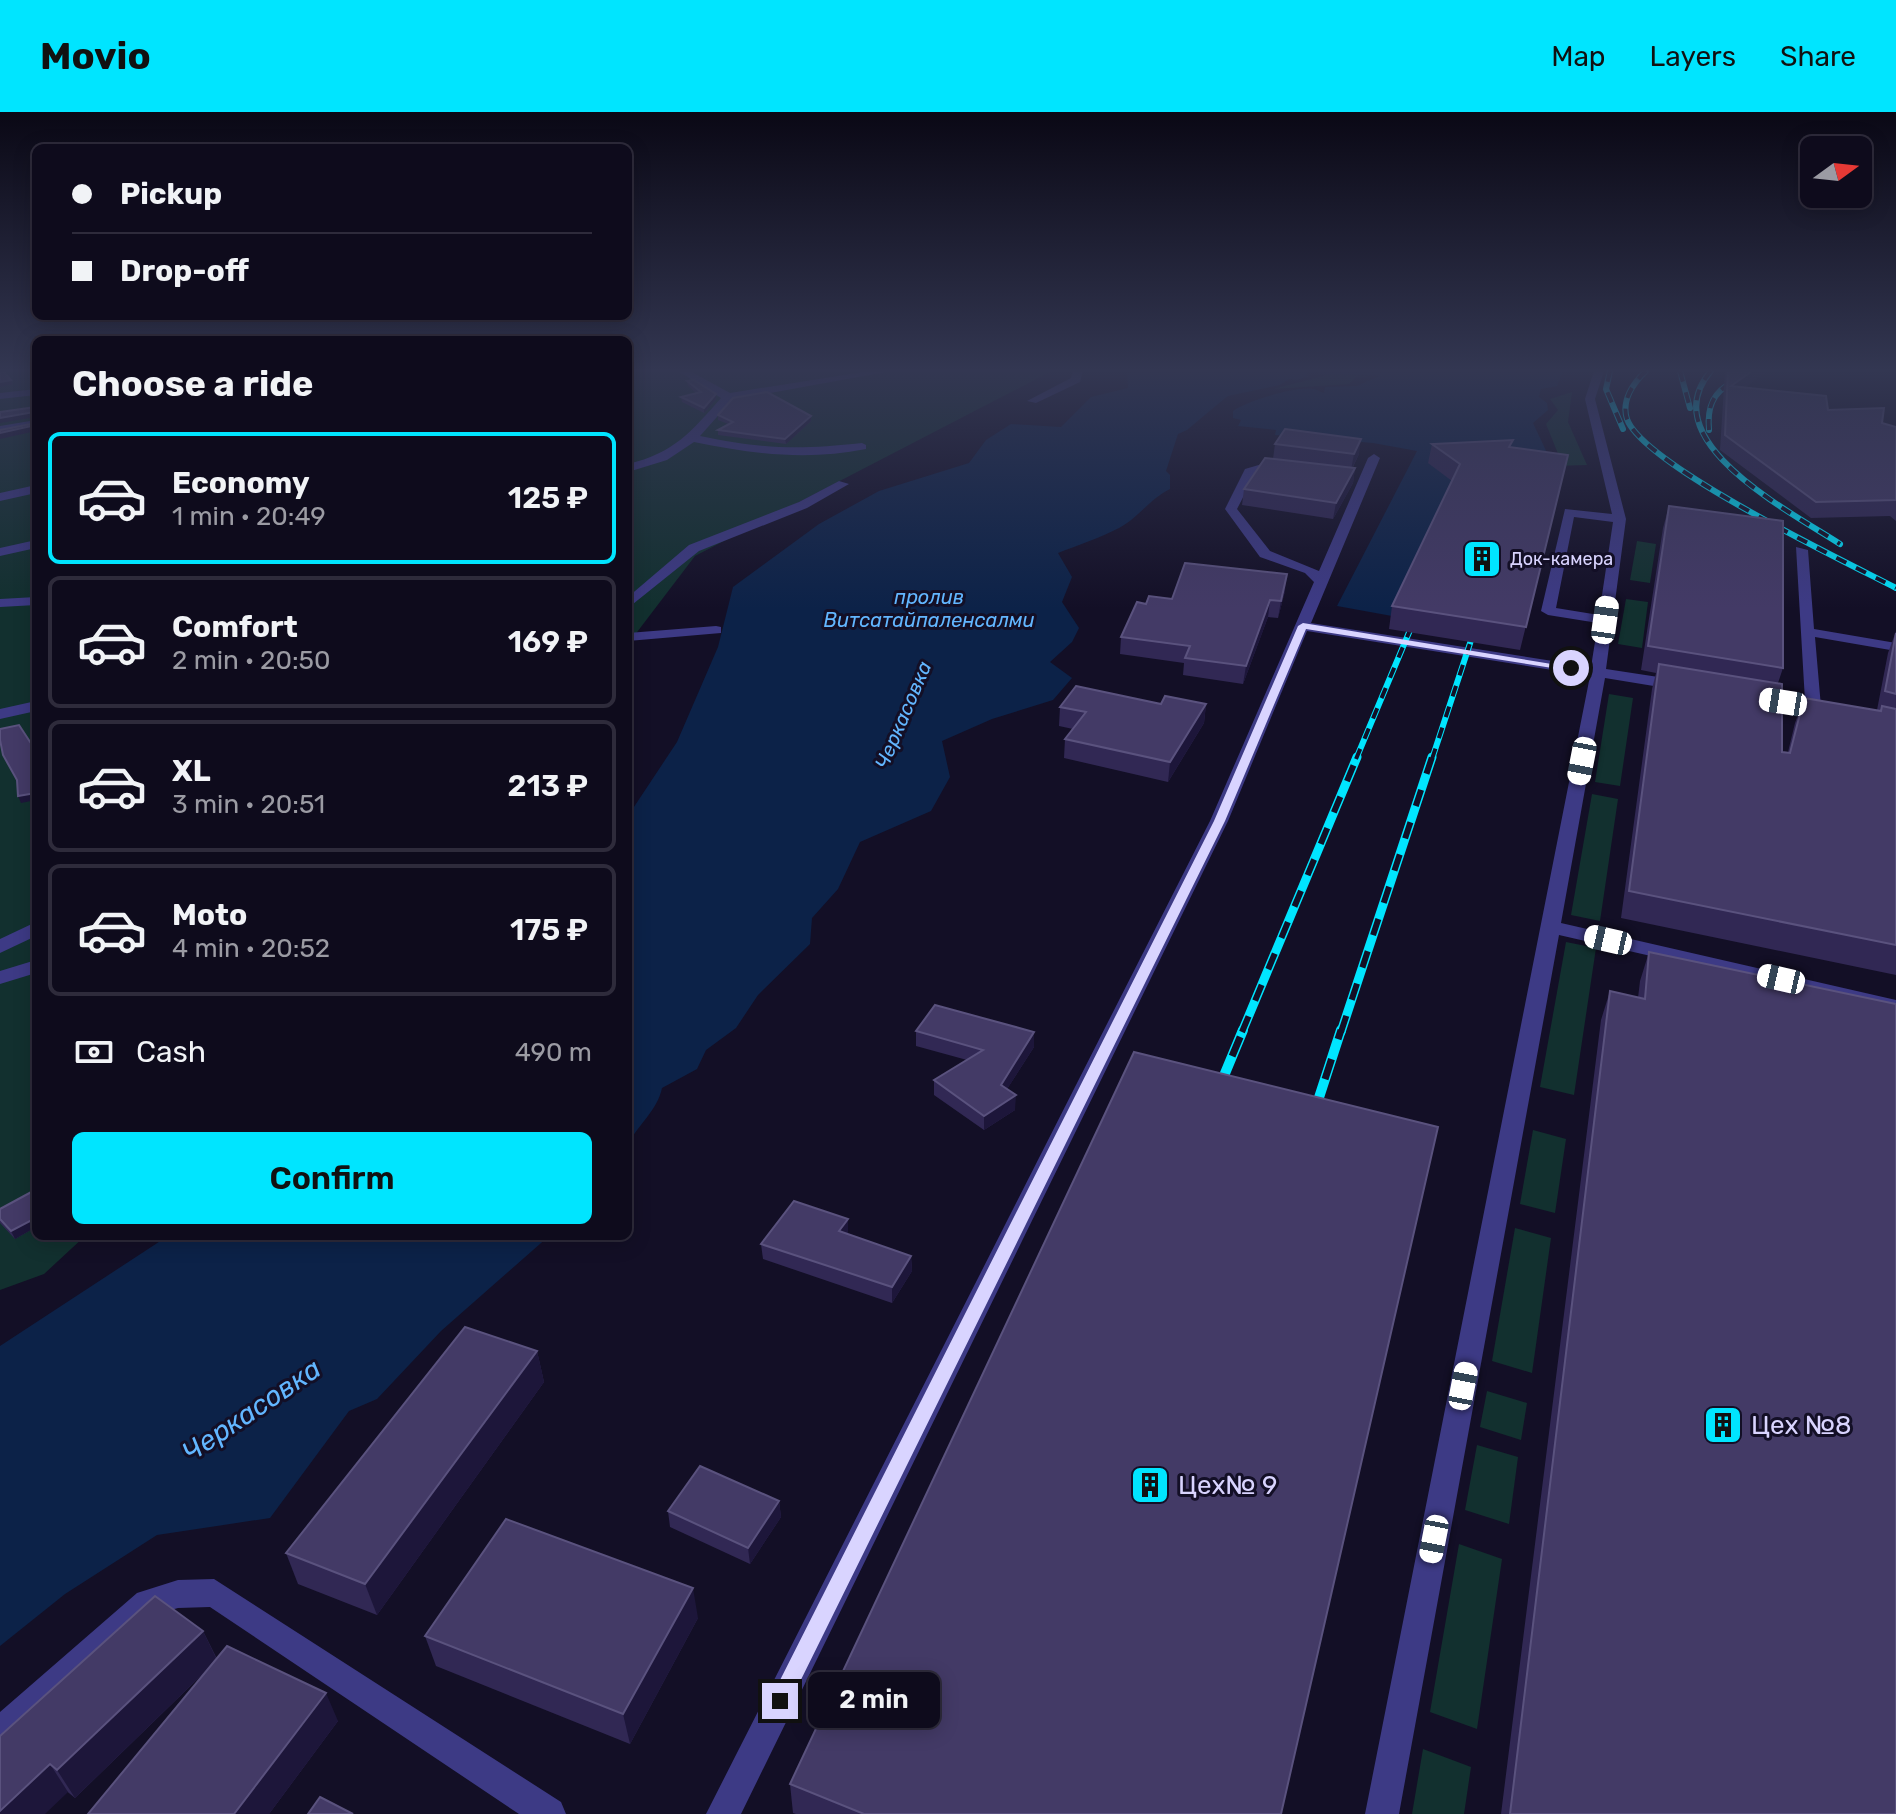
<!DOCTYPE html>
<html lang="en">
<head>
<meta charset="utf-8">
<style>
  :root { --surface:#0e0b1c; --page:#171425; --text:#f1f3f6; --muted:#9b9ba3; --line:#2e2b3b; --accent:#00e5ff }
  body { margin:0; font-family:Rubik,sans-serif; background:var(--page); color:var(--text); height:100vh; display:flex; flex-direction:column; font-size:30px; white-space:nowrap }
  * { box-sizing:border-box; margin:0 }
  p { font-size:26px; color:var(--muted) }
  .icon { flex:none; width:44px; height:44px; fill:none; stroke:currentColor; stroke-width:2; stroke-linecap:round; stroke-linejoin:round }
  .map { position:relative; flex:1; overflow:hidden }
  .sheet { position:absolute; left:32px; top:224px; width:600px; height:904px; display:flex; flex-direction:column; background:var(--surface); border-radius:12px; box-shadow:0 4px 20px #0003,0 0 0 2px var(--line) }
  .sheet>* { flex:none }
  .banner { position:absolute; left:32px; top:32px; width:600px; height:176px; border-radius:12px; box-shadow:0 4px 20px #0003,0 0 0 2px var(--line); display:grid; align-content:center; height:176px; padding:0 40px; background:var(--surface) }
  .needle { width:52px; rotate:75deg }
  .controls { position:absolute; left:1800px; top:24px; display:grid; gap:16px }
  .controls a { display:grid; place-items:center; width:72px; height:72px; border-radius:12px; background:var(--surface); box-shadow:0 4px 20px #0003,0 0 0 2px var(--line); font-size:40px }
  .end { position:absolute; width:36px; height:36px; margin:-18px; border:10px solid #d9d4ff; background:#111; box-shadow:0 0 0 4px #111 }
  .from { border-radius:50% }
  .bubble { position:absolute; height:56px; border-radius:12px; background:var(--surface); box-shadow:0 4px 20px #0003,0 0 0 2px var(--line); font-size:26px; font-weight:600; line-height:56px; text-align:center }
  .car { position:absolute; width:24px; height:48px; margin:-24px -12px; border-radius:10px; box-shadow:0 0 6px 2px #0007; background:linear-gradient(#fff 24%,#345 0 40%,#fff 0 76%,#345 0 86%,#fff 0) }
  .banner b { display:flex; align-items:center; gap:28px; height:76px; font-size:30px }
  .banner b+b { border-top:2px solid var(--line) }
  .banner i { width:20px; height:20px; background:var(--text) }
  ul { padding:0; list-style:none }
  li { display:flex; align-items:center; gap:24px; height:132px; margin:0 16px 12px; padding:0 24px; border:4px solid var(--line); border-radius:12px }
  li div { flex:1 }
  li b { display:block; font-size:30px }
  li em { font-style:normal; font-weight:600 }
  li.current { border-color:var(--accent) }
  li>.icon { width:72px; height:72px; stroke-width:1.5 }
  h2 { padding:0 40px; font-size:36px; line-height:96px }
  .pay { display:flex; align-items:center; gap:20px; height:88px; padding:0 40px; font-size:30px }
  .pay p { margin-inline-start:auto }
  .button { display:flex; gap:16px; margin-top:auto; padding:16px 40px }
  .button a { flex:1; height:92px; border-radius:12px; background:var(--accent); color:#111; font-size:32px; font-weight:600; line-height:92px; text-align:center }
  header { display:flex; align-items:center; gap:48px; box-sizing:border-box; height:112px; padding:0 40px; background:var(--accent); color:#111 }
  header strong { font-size:38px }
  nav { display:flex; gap:44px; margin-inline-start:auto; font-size:28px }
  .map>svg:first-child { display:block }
  .green { fill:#12302f }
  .water { fill:#0c2248 }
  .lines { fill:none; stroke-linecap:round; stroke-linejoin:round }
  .minor { fill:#3d3a85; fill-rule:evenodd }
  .rail-far2-casing { stroke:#00e5ff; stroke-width:6 }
  .rail-far1-casing { stroke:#00e5ff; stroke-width:9 }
  .rail-casing { stroke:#00e5ff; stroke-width:10 }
  .rail-far2 { stroke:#130f26; stroke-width:4; stroke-dasharray:11; stroke-linecap:butt }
  .rail-far1 { stroke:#130f26; stroke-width:6; stroke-dasharray:17; stroke-linecap:butt }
  .rail { stroke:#130f26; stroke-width:7; stroke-dasharray:21; stroke-linecap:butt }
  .wall { fill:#312854 }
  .shaded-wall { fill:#1d163a }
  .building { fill:#433a66; stroke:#5a527e; stroke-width:2 }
  .route { fill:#d9d4ff }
  .labels { text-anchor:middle; stroke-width:6; stroke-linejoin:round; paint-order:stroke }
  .far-poi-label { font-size:18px; fill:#d9d4ff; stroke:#130f26; text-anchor:start }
  .far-water-label { font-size:20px; font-style:italic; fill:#62b6ff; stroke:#130f26 }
  .near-poi-label { font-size:26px; fill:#d9d4ff; stroke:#130f26; text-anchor:start }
  .near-water-label { font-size:28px; font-style:italic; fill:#62b6ff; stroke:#130f26 }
</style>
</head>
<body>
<header>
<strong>Movio</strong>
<nav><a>Map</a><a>Layers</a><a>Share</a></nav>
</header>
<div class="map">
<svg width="1896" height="1702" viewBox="0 0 1896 1702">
  <rect width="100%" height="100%" fill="#130f26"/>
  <!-- green -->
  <g class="green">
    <polygon points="0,259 36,259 36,1124 85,1124 44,1162 0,1178"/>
    <polygon points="628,259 1052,259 695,444 628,532"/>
    <polygon points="1331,262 1368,264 1356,265 1349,272 1273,277"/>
    <polygon points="1572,280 1568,310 1587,353 1554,354 1561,349 1546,312 1558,298 1550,287"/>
    <polygon points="1637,429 1656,432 1650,471 1630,468"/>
    <polygon points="1626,487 1648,490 1642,536 1618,532"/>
    <polygon points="1609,582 1633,586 1620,674 1595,670"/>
    <polygon points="1592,682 1618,687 1600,809 1571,803"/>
    <polygon points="1566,830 1596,836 1574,983 1540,975"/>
    <polygon points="1533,1018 1566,1027 1555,1101 1520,1092"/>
    <polygon points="1515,1116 1551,1126 1532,1261 1492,1249"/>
    <polygon points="1487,1279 1527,1291 1521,1328 1480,1315"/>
    <polygon points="1477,1333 1518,1345 1509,1412 1465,1398"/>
    <polygon points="1459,1432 1502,1447 1477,1617 1430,1600"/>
    <polygon points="1423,1637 1471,1655 1464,1702 1412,1702"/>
  </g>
  <!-- water -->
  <g class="water">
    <path d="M 1139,259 L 1563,259 L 1557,274 L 1541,277 L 1539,285 L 1547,291 L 1548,298 L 1533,311 L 1549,345 L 1454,366 L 1392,504 L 1337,494 L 1417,339 L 1373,331 L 1275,323 L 1276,318 L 1238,314 L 1241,308 L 1233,306 L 1233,299 C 1247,289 1296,274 1313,277 C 1317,277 1320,280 1324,281 L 1325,275 L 1357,274 L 1379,264 L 1308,261 L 1305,263 L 1309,264 L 1297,268 L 1289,267 L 1280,273 L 1228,284 L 1218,292 L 1187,318 L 1178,322 L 1166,359 L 1170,363 L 1170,377 C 1151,386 1138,406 1119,416 C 1100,426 1078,433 1058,441 L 1072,465 L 1062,490 L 1079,516 L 1072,530 L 1050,550 L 1072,566 L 1053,588 L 992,607 L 942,629 L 950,665 L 931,699 L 860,730 L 838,777 L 812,806 L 810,832 L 758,883 L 736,916 L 706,938 L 697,957 L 662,976 C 658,997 639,1012 628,1032 L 628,704 L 677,630 L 718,535 L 733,475 L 819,412 L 879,379 L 969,351 L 986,328 L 1011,312 L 1061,315 L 1091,285 L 1128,276 L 1127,261 Z"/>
    <polygon points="168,1124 549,1124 441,1219 377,1287 349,1299 270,1406 157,1423 65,1482 0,1534 0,1234"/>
  </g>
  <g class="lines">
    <!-- minor -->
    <g class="minor">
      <path d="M 678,259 L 690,259 L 730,281 L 869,259 L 891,259 L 732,288 L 700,324 C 763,337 798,338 862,331 L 866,333 L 866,337 C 807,349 752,342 694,330 L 667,348 L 628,360 L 628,352 C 674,341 691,320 721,286 Z"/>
      <polygon points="1073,259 1083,259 1080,270 1036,291 1027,289 1071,266"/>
      <path d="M 1594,259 L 1604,259 L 1595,287 L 1626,407 L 1606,557 L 1678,568 L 1686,573 L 1678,578 L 1605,566 L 1561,811 L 1896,888 L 1896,900 L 1559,823 L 1399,1702 L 1365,1702 L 1590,564 L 1307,519 L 1228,709 L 741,1702 L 706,1702 L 1210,709 L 1314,470 L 1305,461 L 1260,445 L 1225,397 L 1245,357 L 1269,350 L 1286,353 L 1288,356 L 1282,360 L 1256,360 L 1237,397 L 1270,439 L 1319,459 L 1368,346 L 1374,342 L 1380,346 L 1311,511 L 1591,555 L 1598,511 L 1548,503 L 1541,499 L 1565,397 L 1612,402 L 1585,287 ZM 1574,405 L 1613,410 L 1599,503 L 1556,496 Z"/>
      <polygon points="36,277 36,283 0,287 0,281"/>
      <polygon points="36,308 36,314 0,320 0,314"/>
      <polygon points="839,369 849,372 807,396 699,439 628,496 628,485 689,433 799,390"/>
      <polygon points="36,373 36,381 0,389 0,381"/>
      <polygon points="36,428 36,436 0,444 0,436"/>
      <polygon points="1796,435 1808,438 1814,517 1896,531 1896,539 1815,525 1821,595 1813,600 1757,591 1749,586 1757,581 1805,589"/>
      <polygon points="36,485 36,493 0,495 0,487"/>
      <polygon points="716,514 721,515 721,521 628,529 628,521"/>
      <polygon points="36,589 36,599 0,607 0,597"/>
      <polygon points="36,810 36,824 0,841 0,827"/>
      <polygon points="36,848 36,861 0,872 0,859"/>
      <polygon points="214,1467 561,1690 566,1702 519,1702 210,1495 178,1496 157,1502 11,1632 0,1637 0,1600 137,1481 178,1468"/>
    </g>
    <defs>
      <g id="rail-far2">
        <polyline points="1610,259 1606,277 1623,317"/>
        <path d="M 1646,259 C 1633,271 1621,289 1627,307 C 1643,353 1846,450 1896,476"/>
        <polyline points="1680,259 1690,296"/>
        <path d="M 1711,259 C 1650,329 1793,401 1840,432"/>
        <path d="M 1709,318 C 1707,297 1712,280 1732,271"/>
        <polyline points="1356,647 1418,499"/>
        <polyline points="1432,647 1477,510"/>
      </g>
      <g id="rail-far1">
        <polyline points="1242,920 1357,645"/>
        <polyline points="1341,920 1432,645"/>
      </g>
      <g id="rail">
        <polyline points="1216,983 1243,918"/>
        <polyline points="1312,1007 1341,918"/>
      </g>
    </defs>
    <!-- rail-far2 casing -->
    <use href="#rail-far2" class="rail-far2-casing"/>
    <!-- rail-far1 casing -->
    <use href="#rail-far1" class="rail-far1-casing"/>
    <!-- rail casing -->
    <use href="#rail" class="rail-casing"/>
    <!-- rail-far2 -->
    <use href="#rail-far2" class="rail-far2"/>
    <!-- rail-far1 -->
    <use href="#rail-far1" class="rail-far1"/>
    <!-- rail -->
    <use href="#rail" class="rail"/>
  </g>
  <!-- wall -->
  <g class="wall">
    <polygon points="1725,259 1768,259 1745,275 1896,315 1896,409 1890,404 1811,406 1720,338"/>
    <polygon points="687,269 716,282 716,287 704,301 682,290 681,285 696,281 688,274"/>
    <polygon points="718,303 811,304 811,309 786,332 718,323 718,318 728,312 718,308"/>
    <polygon points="1275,332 1359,342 1353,355 1355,356 1353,371 1333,407 1242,393 1244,377 1273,347"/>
    <polygon points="1432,332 1511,335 1568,343 1520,538 1389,517 1392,494 1452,369 1428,351"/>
    <polygon points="1669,394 1783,556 1778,571 1782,640 1788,640 1795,611 1804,586 1877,598 1888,541 1896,519 1896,863 1621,806 1652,577 1656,561 1641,558 1663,416"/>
    <polygon points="1285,479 1278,506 1268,505 1243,572 1183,563 1184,551 1120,542 1121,525 1146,492"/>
    <polygon points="1161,592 1206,592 1204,611 1168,670 1064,646 1065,627 1073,617 1059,614 1060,595"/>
    <polygon points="1649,840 1896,1702 1501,1702 1601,908 1610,879 1638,886 1640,869"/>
    <polygon points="916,919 1034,935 1007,977 1015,998 984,1018 934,983 934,968 967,948 916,934"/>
    <polygon points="36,1079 36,1115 15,1127 0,1111 0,1097"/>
    <polygon points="761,1132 911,1144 912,1159 892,1191 763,1147"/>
    <polygon points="537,1239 544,1270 377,1503 298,1472 286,1441"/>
    <polygon points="779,1389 781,1405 750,1452 670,1415 668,1399"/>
    <polygon points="698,1506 630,1632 436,1554 425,1524"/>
    <polygon points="203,1519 217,1547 338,1609 269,1702 88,1702 211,1554 75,1686 0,1624"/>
    <polygon points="790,1672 1281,1702 796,1702 793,1701"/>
  </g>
  <!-- shaded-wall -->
  <g class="shaded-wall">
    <polygon points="1752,259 1768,259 1727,288 1731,274"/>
    <polygon points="11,268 13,272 0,275 0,270"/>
    <polygon points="716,282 716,287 704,301 704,296"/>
    <polygon points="34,300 36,305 0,311 0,306"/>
    <polygon points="811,304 811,309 786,332 785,327"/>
    <polygon points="36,313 36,319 0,327 0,321"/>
    <polygon points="1361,327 1359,342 1351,358 1354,342"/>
    <polygon points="1355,356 1353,371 1333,407 1336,391"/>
    <polygon points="1287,462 1285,479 1278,506 1281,489"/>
    <polygon points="1270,488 1268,505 1243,572 1246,554"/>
    <polygon points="1206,592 1204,611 1168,670 1170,650"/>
    <polygon points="36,681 36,688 21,691 18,684"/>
    <polygon points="1034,920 1034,935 1000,988 1001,973"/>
    <polygon points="1016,983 1015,998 984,1018 984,1004"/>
    <polygon points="36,1106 36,1115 15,1127 11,1119"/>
    <polygon points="848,1107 848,1123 839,1119"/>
    <polygon points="911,1144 912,1159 892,1191 892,1175"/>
    <polygon points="537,1239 544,1270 377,1503 365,1472"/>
    <polygon points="779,1389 781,1405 750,1452 748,1436"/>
    <polygon points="693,1476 698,1506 630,1632 623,1602"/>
    <polygon points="203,1519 217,1548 75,1686 57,1658"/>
    <polygon points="326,1581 338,1609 269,1702 234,1702"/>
    <polygon points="50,1652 68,1680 45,1702 0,1702 0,1699"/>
  </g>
  <!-- building -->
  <g class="building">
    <polygon points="0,259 3,259 11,268 0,270"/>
    <polygon points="1728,259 1752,259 1731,274 1826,284 1828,298 1884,296 1882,311 1896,315 1896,388 1816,390 1725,323"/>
    <polygon points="694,268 716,282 704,296 681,285 701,280 687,269"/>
    <polygon points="767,280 811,304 785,327 718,318 733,310 718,303 733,286"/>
    <polygon points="36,295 36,302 34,300 0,306 0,300"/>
    <polygon points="36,311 36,313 0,321 0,318"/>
    <polygon points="1285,317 1361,327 1354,342 1275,332"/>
    <polygon points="1513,328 1509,335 1568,343 1526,515 1392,494 1460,352 1432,332"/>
    <polygon points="1265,346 1355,356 1336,391 1244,377"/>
    <polygon points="1669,394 1783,409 1783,556 1648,534"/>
    <polygon points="1185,451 1287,462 1281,489 1270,488 1246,554 1185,546 1190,534 1121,525 1137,490 1146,492 1149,484 1172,487"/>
    <polygon points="1896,521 1896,582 1885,579"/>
    <polygon points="1659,552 1782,572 1782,640 1790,641 1804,586 1881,599 1882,594 1896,597 1896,833 1629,779"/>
    <polygon points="1076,574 1161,592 1165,584 1206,592 1170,650 1065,627 1086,600 1060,595"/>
    <polygon points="19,613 36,639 36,681 18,684 17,668 3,643 0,628 0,617"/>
    <polygon points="1649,840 1896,892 1896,1702 1510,1702 1610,879 1645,887"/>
    <polygon points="935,893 1034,920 1001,973 1016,983 984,1004 934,968 983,938 916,919"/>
    <polygon points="1134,940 1438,1015 1281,1702 864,1702 790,1672"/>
    <polygon points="35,1078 36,1106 11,1119 0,1107 0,1097"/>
    <polygon points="794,1089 848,1107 839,1119 911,1144 892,1175 761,1132"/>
    <polygon points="465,1215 537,1239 365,1472 286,1441"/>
    <polygon points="700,1354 779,1389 748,1436 668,1399"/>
    <polygon points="506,1407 693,1476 623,1602 425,1524"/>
    <polygon points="155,1484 203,1519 57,1658 50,1652 0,1699 0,1624"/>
    <polygon points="227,1534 326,1581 234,1702 88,1702"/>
    <polygon points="320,1685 353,1702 308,1702"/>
  </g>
  <!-- sky -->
  <linearGradient id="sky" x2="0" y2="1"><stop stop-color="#0a0815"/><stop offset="0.52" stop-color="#333752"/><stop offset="1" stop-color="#333752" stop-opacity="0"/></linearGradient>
  <rect width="1896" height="497" fill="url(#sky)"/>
  <!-- route -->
  <polygon class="route" points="1303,511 1576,556 1571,559 1306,517 1225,709 787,1596 780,1599 773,1596 770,1589 773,1582 1214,709 1298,514"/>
  <!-- icons -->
  <defs>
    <symbol id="building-square" viewBox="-11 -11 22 22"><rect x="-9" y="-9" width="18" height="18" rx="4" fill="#00e5ff" stroke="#130f26"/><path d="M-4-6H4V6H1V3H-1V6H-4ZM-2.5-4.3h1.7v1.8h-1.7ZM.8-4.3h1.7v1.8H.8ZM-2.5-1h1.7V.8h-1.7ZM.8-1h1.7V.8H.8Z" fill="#111"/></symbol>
  </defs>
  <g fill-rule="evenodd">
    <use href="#building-square" x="1460" y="425" width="44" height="44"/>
    <use href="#building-square" x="1701" y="1291" width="44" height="44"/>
    <use href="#building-square" x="1128" y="1351" width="44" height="44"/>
  </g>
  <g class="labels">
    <!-- far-poi labels -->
    <g class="far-poi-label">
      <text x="1510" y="453">Док-камера</text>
    </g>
    <!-- far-water labels -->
    <g class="far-water-label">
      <text x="929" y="492">пролив<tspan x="929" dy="23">Витсатайпаленсалми</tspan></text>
      <text transform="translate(903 603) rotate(-67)" y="7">Черкасовка</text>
    </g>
    <!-- near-poi labels -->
    <g class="near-poi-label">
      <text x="1751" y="1322">Цех №8</text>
      <text x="1178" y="1382">Цех№ 9</text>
    </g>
    <!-- near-water labels -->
    <g class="near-water-label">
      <text transform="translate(251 1298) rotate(-34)" y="10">Черкасовка</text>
    </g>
  </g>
</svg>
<div class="controls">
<a><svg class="needle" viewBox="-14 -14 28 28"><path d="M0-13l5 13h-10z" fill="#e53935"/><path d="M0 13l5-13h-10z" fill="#9b9ba3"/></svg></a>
</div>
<i class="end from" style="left:1571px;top:556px"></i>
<i class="end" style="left:780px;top:1589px"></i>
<div class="bubble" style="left:808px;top:1560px;width:132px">2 min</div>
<i class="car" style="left:1605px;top:508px;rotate:8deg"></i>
<i class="car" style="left:1783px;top:590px;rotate:279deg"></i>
<i class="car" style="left:1582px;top:649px;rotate:191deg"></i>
<i class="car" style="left:1608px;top:828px;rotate:283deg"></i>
<i class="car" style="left:1781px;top:867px;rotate:283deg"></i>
<i class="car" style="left:1463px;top:1274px;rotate:11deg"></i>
<i class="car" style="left:1434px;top:1427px;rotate:191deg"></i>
<div class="banner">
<b><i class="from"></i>Pickup</b>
<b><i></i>Drop-off</b>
</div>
<section class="sheet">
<h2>Choose a ride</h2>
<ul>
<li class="current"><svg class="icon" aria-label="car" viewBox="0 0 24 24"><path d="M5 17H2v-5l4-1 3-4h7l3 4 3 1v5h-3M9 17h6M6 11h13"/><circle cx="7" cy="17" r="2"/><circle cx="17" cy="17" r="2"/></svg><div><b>Economy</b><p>1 min · 20:49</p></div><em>125 ₽</em></li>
<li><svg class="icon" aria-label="car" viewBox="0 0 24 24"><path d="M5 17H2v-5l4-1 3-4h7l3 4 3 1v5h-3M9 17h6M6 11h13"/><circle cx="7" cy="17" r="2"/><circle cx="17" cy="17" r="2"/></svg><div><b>Comfort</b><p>2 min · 20:50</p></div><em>169 ₽</em></li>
<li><svg class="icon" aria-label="car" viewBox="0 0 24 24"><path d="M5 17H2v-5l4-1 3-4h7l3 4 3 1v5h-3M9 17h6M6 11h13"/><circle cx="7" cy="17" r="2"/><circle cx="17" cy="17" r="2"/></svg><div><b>XL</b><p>3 min · 20:51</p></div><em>213 ₽</em></li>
<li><svg class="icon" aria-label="car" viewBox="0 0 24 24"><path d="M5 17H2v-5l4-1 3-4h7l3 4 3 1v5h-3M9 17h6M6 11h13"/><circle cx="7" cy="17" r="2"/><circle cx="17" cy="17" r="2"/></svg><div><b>Moto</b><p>4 min · 20:52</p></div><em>175 ₽</em></li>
</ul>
<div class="pay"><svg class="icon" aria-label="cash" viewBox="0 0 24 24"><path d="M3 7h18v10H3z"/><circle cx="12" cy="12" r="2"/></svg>Cash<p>490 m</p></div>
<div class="button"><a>Confirm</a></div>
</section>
</div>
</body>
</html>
